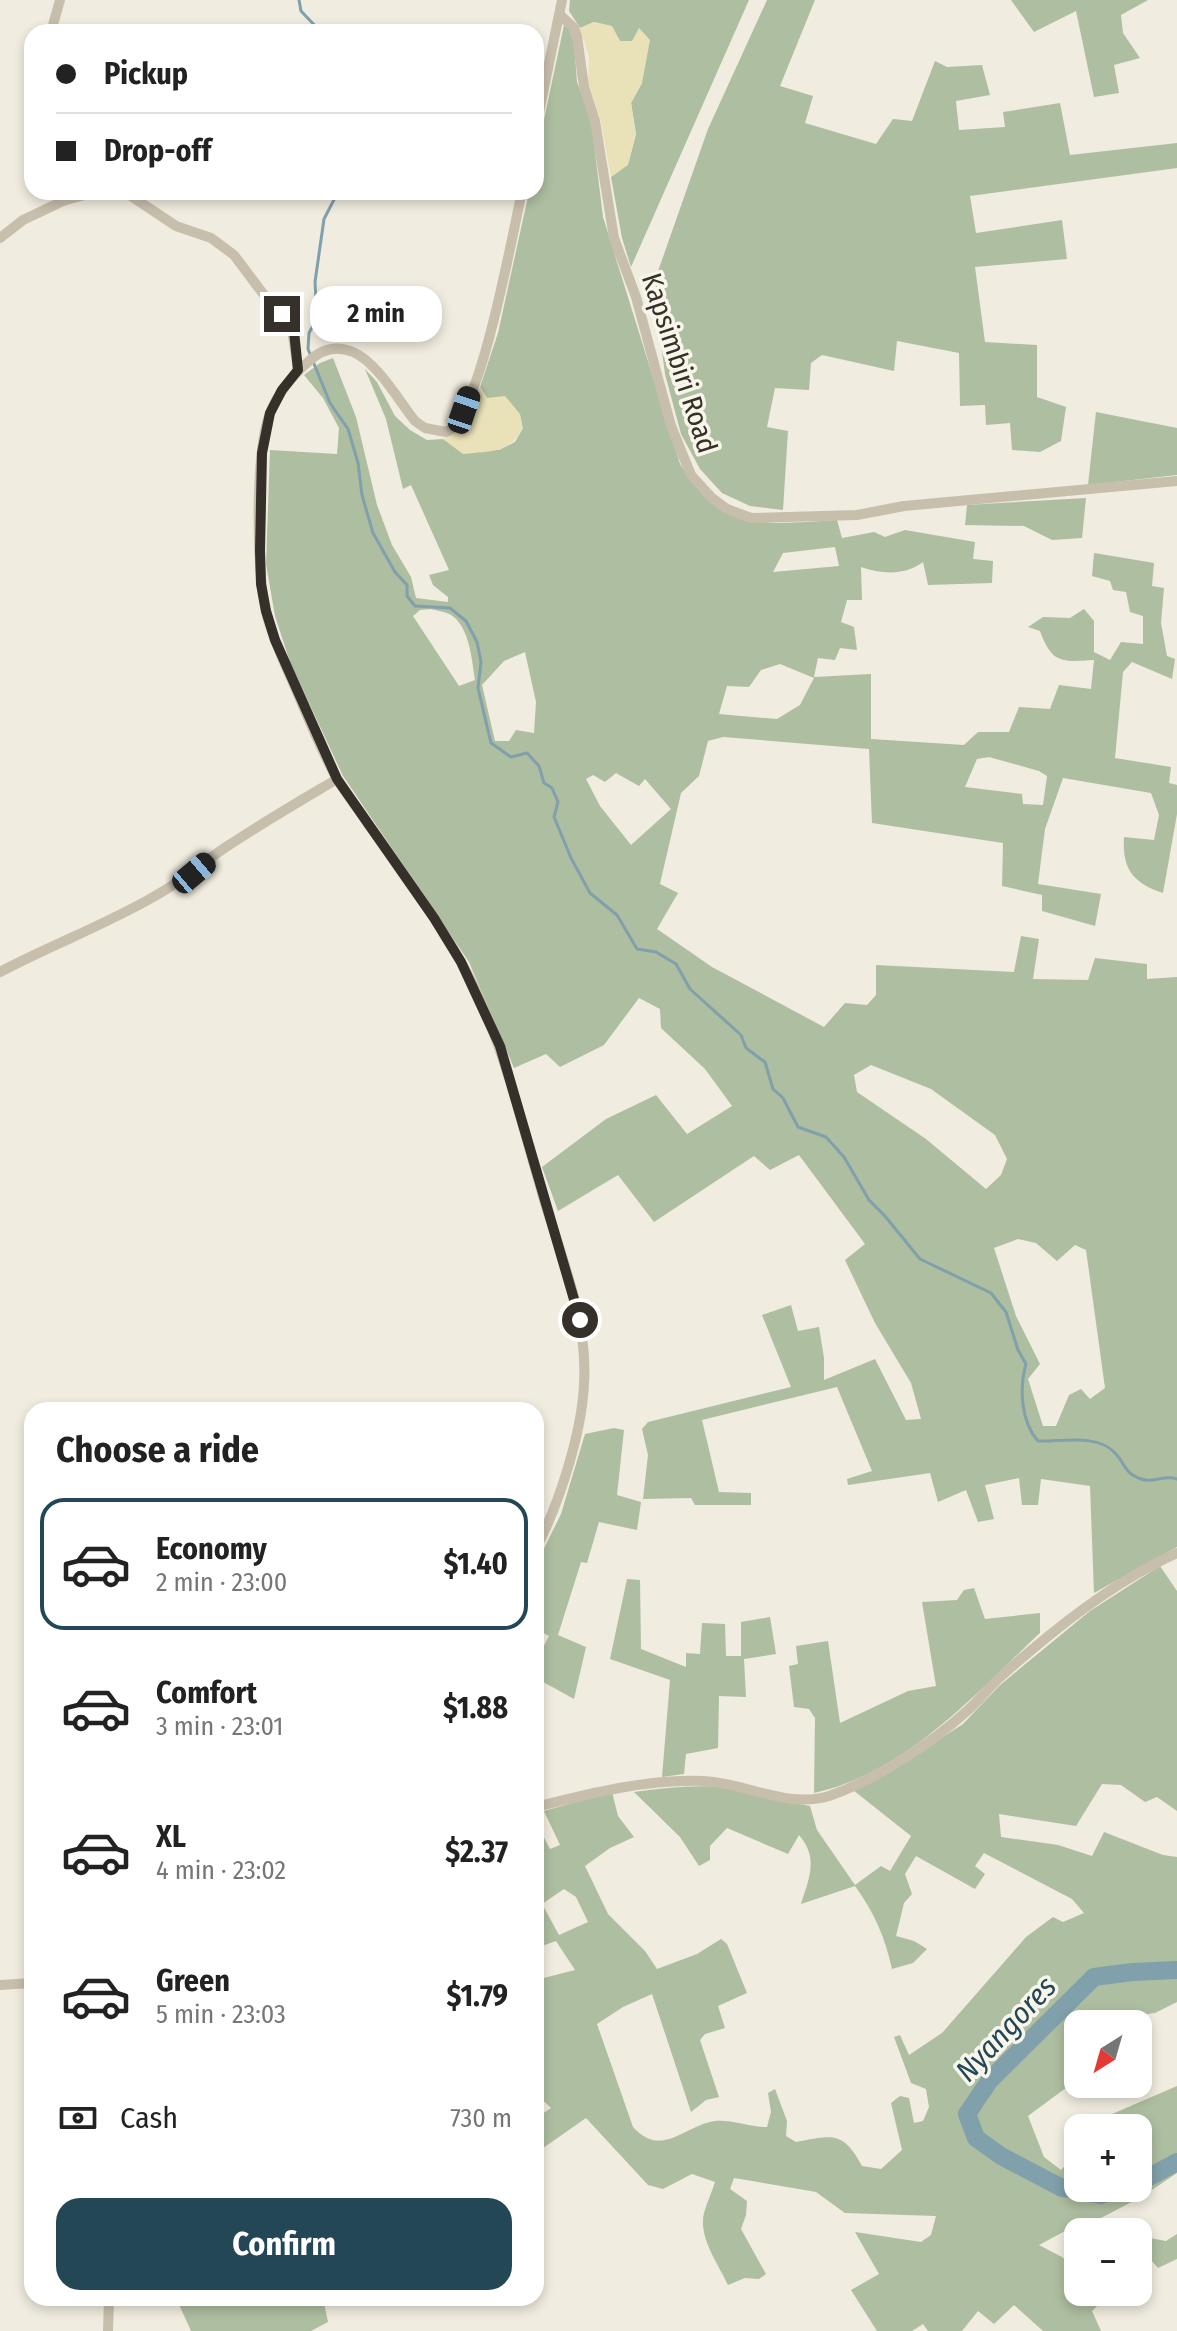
<!DOCTYPE html>
<html lang="en">
<head>
<meta charset="utf-8">
<style>
  :root { --surface:#fff; --page:#f6f6f6; --text:#222; --muted:#767676; --line:#e0e0e0; --accent:#234754 }
  body { margin:0; font-family:"Fira Sans Condensed",sans-serif; background:var(--page); color:var(--text); height:100vh; display:flex; flex-direction:column; font-size:30px; white-space:nowrap }
  * { box-sizing:border-box; margin:0 }
  p { font-size:26px; color:var(--muted) }
  .icon { flex:none; width:44px; height:44px; fill:none; stroke:currentColor; stroke-width:2; stroke-linecap:round; stroke-linejoin:round }
  .map { position:relative; flex:1; overflow:hidden }
  .drawer { position:absolute; left:24px; top:1402px; width:520px; height:904px; display:flex; flex-direction:column; background:var(--surface); border-radius:24px; box-shadow:0 4px 12px #0003 }
  .drawer>* { flex:none }
  .hud { position:absolute; left:24px; top:24px; width:520px; height:176px; border-radius:24px; box-shadow:0 4px 12px #0003; display:grid; align-content:center; height:176px; padding:0 32px; background:var(--surface) }
  .needle { width:52px; rotate:217deg }
  .tools { position:absolute; left:1064px; top:2010px; display:grid; gap:16px }
  .tools a { display:grid; place-items:center; width:88px; height:88px; border-radius:16px; background:var(--surface); box-shadow:0 4px 12px #0003; font-size:40px }
  .end { position:absolute; width:36px; height:36px; margin:-18px; border:10px solid #36302a; background:#fff; box-shadow:0 0 0 4px #fff }
  .from { border-radius:50% }
  .bubble { position:absolute; height:56px; border-radius:24px; background:var(--surface); box-shadow:0 4px 12px #0003; font-size:26px; font-weight:700; line-height:56px; text-align:center }
  .car { position:absolute; width:24px; height:48px; margin:-24px -12px; border-radius:10px; box-shadow:0 0 6px 2px #0007; background:linear-gradient(#222 24%,#8ab4d8 0 40%,#222 0 76%,#8ab4d8 0 86%,#222 0) }
  .hud b { display:flex; align-items:center; gap:28px; height:76px; font-size:30px }
  .hud b+b { border-top:2px solid var(--line) }
  .hud i { width:20px; height:20px; background:var(--text) }
  ul { padding:0; list-style:none }
  li { display:flex; align-items:center; gap:24px; height:132px; margin:0 16px 12px; padding:0 16px; border:4px solid transparent; border-radius:24px }
  li div { flex:1 }
  li b { display:block; font-size:30px }
  li em { font-style:normal; font-weight:700 }
  li.current { border-color:var(--accent) }
  li>.icon { width:72px; height:72px; stroke-width:1.5 }
  h2 { padding:0 32px; font-size:36px; line-height:96px }
  .pay { display:flex; align-items:center; gap:20px; height:88px; padding:0 32px; font-size:30px }
  .pay p { margin-inline-start:auto }
  .primary-button { display:flex; gap:16px; margin-top:auto; padding:16px 32px }
  .primary-button a { flex:1; height:92px; border-radius:24px; background:var(--accent); color:#fff; font-size:32px; font-weight:700; line-height:92px; text-align:center }
  .map>svg:first-child { display:block }
  .green { fill:#aebea0; fill-rule:evenodd }
  .sand { fill:#e9e2b9 }
  .lines { fill:none; stroke-linecap:round; stroke-linejoin:round }
  .stream { stroke:#80a0ab; stroke-width:3 }
  .river { stroke:#80a0ab; stroke-width:18 }
  .minor { stroke:#c8beac; stroke-width:10 }
  .route { stroke:#36302a; stroke-width:10 }
  .labels { text-anchor:middle; stroke-width:7; stroke-linejoin:round; paint-order:stroke }
  .street-label { font-size:28px; fill:#36302a; stroke:#f8f5eb }
  .water-label { font-size:30px; font-style:italic; fill:#234754; stroke:#f8f5eb }
</style>
</head>
<body>
<div class="map">
<svg width="1177" height="2331" viewBox="0 0 1177 2331">
  <rect width="100%" height="100%" fill="#f0ecdf"/>
  <!-- green -->
  <g class="green">
    <polygon points="570,0 749,0 631,267 622,238 611,177 628,164 636,134 631,103 642,83 632,41 620,41 611,26 594,22 580,28 569,11"/>
    <polygon points="767,0 815,0 780,86 813,96 805,123 876,144 893,119 912,121 935,61 947,67 982,65 990,95 956,101 959,130 1005,127 1003,112 1060,103 1070,155 1177,143 1177,168 970,196 976,233 1062,220 1067,259 975,267 985,342 1037,345 1037,397 1066,407 1061,441 1040,452 1012,450 1010,423 986,425 985,405 960,406 959,353 897,341 894,371 822,355 811,363 809,390 775,388 767,427 788,431 783,510 750,506 722,493 700,469 681,434 665,374 655,300 657,274 708,129"/>
    <polygon points="1011,0 1148,0 1121,15 1123,33 1140,58 1114,65 1119,93 1094,97 1076,11 1034,32"/>
    <path d="M 564,25 L 569,29 L 574,42 L 577,82 L 591,120 L 603,217 L 680,464 C 723,534 765,524 837,520 L 842,538 L 874,532 L 885,537 L 905,530 L 975,542 L 973,559 L 993,561 L 992,583 L 928,585 L 923,562 C 905,576 881,574 861,567 L 862,600 L 847,600 L 841,622 L 854,627 L 857,650 L 840,648 L 835,660 L 818,658 L 814,677 L 871,674 L 871,739 L 964,745 L 978,732 L 1009,732 L 1019,707 L 1050,709 L 1059,685 L 1091,689 L 1094,660 C 1062,662 1052,664 1040,631 L 1028,627 L 1043,617 L 1070,618 L 1084,609 L 1094,621 L 1094,652 L 1110,660 L 1121,642 L 1143,644 L 1143,616 L 1130,612 L 1126,592 L 1113,590 L 1110,581 L 1092,576 L 1094,553 L 1154,563 L 1152,586 L 1164,588 L 1161,623 L 1167,656 L 1175,659 L 1172,679 L 1132,662 L 1123,672 L 1115,758 L 1171,767 L 1169,783 L 1177,785 L 1177,814 L 1163,893 C 1133,883 1122,869 1124,837 L 1154,840 L 1159,815 L 1151,793 L 1063,778 L 1045,829 L 1038,884 L 1101,894 L 1095,926 L 1042,911 L 1042,895 L 1002,886 L 1003,843 L 872,823 L 869,749 L 723,737 L 708,741 L 699,776 L 681,793 L 660,884 L 678,893 L 657,929 L 712,967 L 824,1027 L 845,1003 L 867,1005 L 876,995 L 876,965 L 1014,972 L 1021,936 L 1039,939 L 1033,979 L 1088,980 L 1095,958 L 1147,964 L 1147,979 L 1177,977 L 1177,1547 L 1094,1593 L 1090,1486 L 1041,1479 L 1038,1505 L 1022,1505 L 1019,1478 L 985,1485 L 994,1519 L 978,1522 L 966,1490 L 938,1502 L 930,1473 L 848,1485 L 847,1479 L 872,1471 L 837,1387 L 702,1420 L 719,1492 L 751,1493 L 751,1505 L 695,1505 L 691,1498 L 643,1499 L 648,1455 L 642,1429 L 648,1422 L 791,1387 L 762,1315 L 791,1305 L 798,1331 L 819,1327 L 824,1358 L 824,1380 L 875,1359 L 906,1420 L 921,1419 L 911,1383 L 875,1323 L 845,1260 L 865,1244 L 799,1155 L 770,1170 L 754,1156 L 654,1222 L 618,1175 L 558,1211 L 542,1167 L 606,1119 L 656,1095 L 687,1134 L 732,1106 L 705,1069 L 661,1028 L 660,1009 L 639,998 L 604,1045 L 560,1067 L 546,1054 L 514,1068 L 469,962 L 343,776 L 290,662 L 275,616 L 266,564 L 270,450 L 337,454 L 339,428 L 323,398 L 304,375 L 320,363 L 333,358 L 356,417 L 377,505 L 392,545 L 411,577 L 416,598 L 448,602 L 448,597 L 433,585 L 429,575 L 449,570 L 411,485 L 403,489 L 386,419 L 365,369 L 377,382 L 395,416 L 410,430 L 427,440 L 443,439 L 460,449 L 499,450 L 515,442 L 523,428 L 487,398 L 480,387 L 498,333 L 529,192 L 536,192 L 536,158 ZM 835,547 L 839,566 L 773,572 L 783,553 ZM 431,609 C 439,611 449,612 455,618 C 470,632 472,661 475,680 L 459,686 L 413,616 L 420,610 ZM 525,652 L 536,702 L 534,733 L 516,730 L 509,741 L 495,741 L 482,685 L 504,661 ZM 780,664 L 814,678 L 800,705 L 777,719 L 719,714 L 727,686 L 749,687 L 761,670 ZM 989,757 L 1039,771 L 1047,776 L 1043,805 L 1023,804 L 1022,794 L 965,787 L 977,759 ZM 616,773 L 639,786 L 645,779 L 671,809 L 631,845 L 600,806 L 586,779 L 593,775 L 605,782 ZM 871,1065 L 931,1089 L 995,1135 L 1007,1159 L 1001,1175 L 986,1189 L 926,1139 L 857,1092 L 854,1075 ZM 1018,1239 L 1036,1243 L 1057,1261 L 1075,1245 L 1086,1250 L 1105,1388 L 1090,1399 L 1081,1389 L 1069,1395 L 1056,1426 L 1043,1426 L 1028,1379 L 1040,1364 L 1016,1316 L 994,1248 Z"/>
    <polygon points="1096,412 1177,428 1177,475 1088,485"/>
    <polygon points="1086,498 1082,538 1052,540 1024,526 965,525 967,505"/>
    <polygon points="614,1428 624,1430 617,1495 641,1502 637,1530 599,1522 587,1563 581,1562 558,1635 586,1647 574,1699 536,1678 536,1661 549,1636 536,1629 536,1565 561,1514 585,1434"/>
    <path d="M 1160,1566 L 1177,1591 L 1177,1811 L 1157,1797 L 1145,1802 L 1121,1785 L 1102,1784 L 1076,1826 L 999,1814 L 1001,1837 L 1058,1845 L 1092,1856 L 1104,1832 L 1163,1855 L 1177,1857 L 1177,2002 L 1155,2013 L 1078,2024 L 1078,2079 L 1028,2116 L 1044,2157 L 1061,2170 L 1074,2156 L 1078,2158 L 1078,2188 L 1138,2188 L 1138,2128 L 1118,2128 L 1112,2114 L 1177,2086 L 1177,2173 L 1143,2196 L 1101,2218 L 1082,2222 L 1039,2245 L 1062,2257 L 1078,2272 L 1078,2292 L 1100,2292 L 1106,2297 L 1092,2311 L 1101,2331 L 1043,2331 L 1014,2305 L 994,2324 L 978,2311 L 962,2331 L 928,2331 L 923,2324 L 912,2331 L 877,2331 L 851,2290 L 879,2274 L 855,2232 L 921,2242 L 931,2235 L 936,2216 L 845,2213 L 816,2192 L 734,2178 L 730,2189 L 747,2201 L 746,2215 L 741,2229 L 766,2274 L 759,2279 L 745,2278 L 728,2285 C 718,2263 698,2237 704,2213 C 707,2202 712,2192 715,2182 L 692,2174 L 663,2189 L 648,2185 L 586,2118 L 536,2153 L 536,2118 L 551,2108 L 536,2094 L 536,1980 L 575,1970 L 556,1941 L 536,1948 L 536,1822 L 550,1849 L 560,1845 L 544,1811 L 612,1792 L 618,1816 L 634,1837 L 610,1848 L 585,1866 L 608,1914 L 645,1951 L 657,1969 L 697,1954 L 721,1939 L 727,1944 L 747,1993 L 718,2006 L 725,2028 L 705,2034 L 700,2040 L 719,2097 L 706,2100 L 691,2112 L 652,1994 L 623,2007 L 597,2024 L 633,2127 C 662,2159 685,2125 715,2121 C 729,2119 751,2127 767,2127 L 771,2112 L 768,2093 L 775,2089 L 787,2121 L 786,2136 L 796,2142 C 833,2135 843,2131 862,2166 L 881,2169 L 902,2150 L 891,2103 L 900,2096 L 909,2098 L 914,2123 L 923,2121 L 929,2107 L 926,2089 L 911,2083 L 894,2037 L 900,2035 L 909,2055 L 942,2033 L 1026,1937 L 1053,1917 L 1063,1922 L 1084,1913 L 1072,1899 L 984,1853 L 975,1866 L 985,1874 L 975,1889 L 916,1856 L 905,1874 L 912,1894 L 904,1903 L 896,1936 L 914,1941 L 927,1949 L 913,1963 L 892,1969 C 885,1937 874,1912 855,1886 L 801,1904 C 809,1878 819,1858 799,1835 L 788,1854 L 727,1828 L 710,1846 L 710,1860 L 699,1866 L 680,1837 L 634,1792 C 666,1788 697,1784 729,1788 C 756,1792 783,1802 810,1806 L 817,1830 L 855,1885 L 881,1866 L 890,1871 L 911,1836 L 853,1790 L 889,1772 L 963,1724 L 1000,1685 L 1090,1611 ZM 564,1889 L 576,1897 L 588,1922 L 559,1935 L 542,1904 Z"/>
    <polygon points="627,1579 640,1580 641,1649 686,1667 686,1653 700,1654 702,1623 725,1624 726,1656 741,1656 741,1622 770,1617 776,1654 744,1659 746,1697 719,1696 718,1748 686,1754 684,1774 662,1777 670,1680 610,1659"/>
    <path d="M 974,1588 L 985,1619 L 1040,1613 L 1040,1633 C 974,1695 906,1773 814,1793 L 815,1718 L 809,1709 L 794,1707 L 789,1666 L 798,1664 L 796,1646 L 828,1641 L 840,1723 L 908,1691 L 936,1686 L 922,1602 L 957,1600 L 964,1590 Z"/>
    <polygon points="1177,2234 1177,2259 1158,2268 1150,2259 1150,2238 1166,2241"/>
    <polygon points="176,2298 323,2298 328,2322 311,2331 191,2331"/>
  </g>
  <!-- sand -->
  <g class="sand">
    <polygon points="594,22 612,26 620,41 632,41 639,28 650,40 642,83 631,103 636,134 628,165 611,177 600,118 588,85 589,57 580,28"/>
    <path d="M 480,387 L 487,398 L 505,396 L 520,414 L 523,428 C 509,454 489,451 463,454 L 443,439 C 466,428 471,409 480,387 Z"/>
  </g>
  <g class="lines">
    <!-- stream -->
    <g class="stream">
      <polyline points="299,0 301,11 321,32"/>
      <path d="M 338,192 L 324,219 L 315,282 L 317,318 L 309,333 L 308,349 L 330,403 L 348,429 L 358,463 L 362,495 L 373,533 L 395,572 L 407,585 L 407,596 L 415,606 L 450,608 L 466,621 L 477,642 L 481,662 L 478,688 L 491,743 L 511,757 L 527,753 L 539,766 L 544,783 L 552,788 L 558,802 L 554,817 L 571,858 L 590,893 L 617,915 L 637,949 L 656,952 L 676,964 L 690,989 L 741,1035 L 746,1048 L 765,1062 L 773,1089 L 783,1098 L 798,1127 L 826,1137 L 844,1157 L 869,1200 L 884,1215 L 920,1259 L 991,1293 L 1006,1312 L 1018,1350 L 1026,1364 C 1019,1389 1021,1422 1038,1441 C 1062,1442 1098,1433 1116,1454 C 1127,1466 1123,1472 1141,1479 C 1153,1484 1164,1474 1177,1479"/>
    </g>
    <!-- river -->
    <g class="river">
      <polyline points="1138,2183 1177,2162"/>
      <polyline points="1123,2188 1101,2195 1062,2188 1001,2156 976,2138 967,2114 990,2080 1094,1977 1132,1972 1177,1970"/>
    </g>
    <!-- minor -->
    <g class="minor">
      <polyline points="560,15 574,28 577,36 584,87 595,121 614,238 636,297 671,426 691,475 712,498 727,509 751,518 857,515 904,506 1177,481"/>
      <polyline points="51,32 60,0"/>
      <polyline points="32,93 32,109"/>
      <polyline points="536,127 562,0"/>
      <path d="M 522,192 C 512,234 481,416 446,432 L 425,428 L 415,421 C 399,401 377,362 353,352 C 336,345 321,349 308,362 C 292,376 278,393 270,413 C 255,451 256,571 266,612 C 273,640 286,666 297,692 C 309,720 321,750 336,777 C 345,793 358,808 368,824 C 400,868 433,913 460,960 C 503,1036 520,1120 545,1203 C 563,1262 588,1321 584,1384 C 582,1432 559,1505 536,1548"/>
      <polyline points="0,238 23,220 63,201 88,194 128,194 176,226 211,238 234,255 270,303 291,323 298,370"/>
      <path d="M 0,972 C 51,945 105,925 155,896 C 181,882 202,863 226,847 C 262,823 300,801 337,779"/>
      <path d="M 536,1807 C 591,1793 647,1779 704,1781 C 746,1783 787,1809 829,1796 C 876,1780 932,1743 968,1710 C 979,1700 988,1689 998,1679 C 1052,1631 1111,1583 1177,1553"/>
      <polyline points="0,1985 32,1983"/>
      <polyline points="108,2331 109,2298"/>
    </g>
  </g>
  <g class="lines">
    <!-- route -->
    <polyline class="route" points="282,314 294,331 298,370 282,390 270,413 262,453 260,551 261,584 266,611 275,640 337,779 434,918 461,962 500,1046 580,1320"/>
  </g>
  <g class="labels">
    <!-- street labels -->
    <g class="street-label">
      <text transform="translate(680 363) rotate(72)" y="10">Kapsimbiri Road</text>
    </g>
    <!-- water labels -->
    <g class="water-label">
      <text transform="translate(1006 2029) rotate(-47)" y="10">Nyangores</text>
    </g>
  </g>
</svg>
<div class="tools">
<a><svg class="needle" viewBox="-14 -14 28 28"><path d="M0-13l5 13h-10z" fill="#e53935"/><path d="M0 13l5-13h-10z" fill="#767676"/></svg></a>
<a>+</a>
<a>−</a>
</div>
<i class="end from" style="left:580px;top:1320px"></i>
<i class="end" style="left:282px;top:314px"></i>
<div class="bubble" style="left:310px;top:286px;width:132px">2 min</div>
<i class="car" style="left:464px;top:410px;rotate:19deg"></i>
<i class="car" style="left:194px;top:873px;rotate:50deg"></i>
<div class="hud">
<b><i class="from"></i>Pickup</b>
<b><i></i>Drop-off</b>
</div>
<section class="drawer">
<h2>Choose a ride</h2>
<ul>
<li class="current"><svg class="icon" aria-label="car" viewBox="0 0 24 24"><path d="M5 17H2v-5l4-1 3-4h7l3 4 3 1v5h-3M9 17h6M6 11h13"/><circle cx="7" cy="17" r="2"/><circle cx="17" cy="17" r="2"/></svg><div><b>Economy</b><p>2 min · 23:00</p></div><em>$1.40</em></li>
<li><svg class="icon" aria-label="car" viewBox="0 0 24 24"><path d="M5 17H2v-5l4-1 3-4h7l3 4 3 1v5h-3M9 17h6M6 11h13"/><circle cx="7" cy="17" r="2"/><circle cx="17" cy="17" r="2"/></svg><div><b>Comfort</b><p>3 min · 23:01</p></div><em>$1.88</em></li>
<li><svg class="icon" aria-label="car" viewBox="0 0 24 24"><path d="M5 17H2v-5l4-1 3-4h7l3 4 3 1v5h-3M9 17h6M6 11h13"/><circle cx="7" cy="17" r="2"/><circle cx="17" cy="17" r="2"/></svg><div><b>XL</b><p>4 min · 23:02</p></div><em>$2.37</em></li>
<li><svg class="icon" aria-label="car" viewBox="0 0 24 24"><path d="M5 17H2v-5l4-1 3-4h7l3 4 3 1v5h-3M9 17h6M6 11h13"/><circle cx="7" cy="17" r="2"/><circle cx="17" cy="17" r="2"/></svg><div><b>Green</b><p>5 min · 23:03</p></div><em>$1.79</em></li>
</ul>
<div class="pay"><svg class="icon" aria-label="cash" viewBox="0 0 24 24"><path d="M3 7h18v10H3z"/><circle cx="12" cy="12" r="2"/></svg>Cash<p>730 m</p></div>
<div class="primary-button"><a>Confirm</a></div>
</section>
</div>
</body>
</html>
